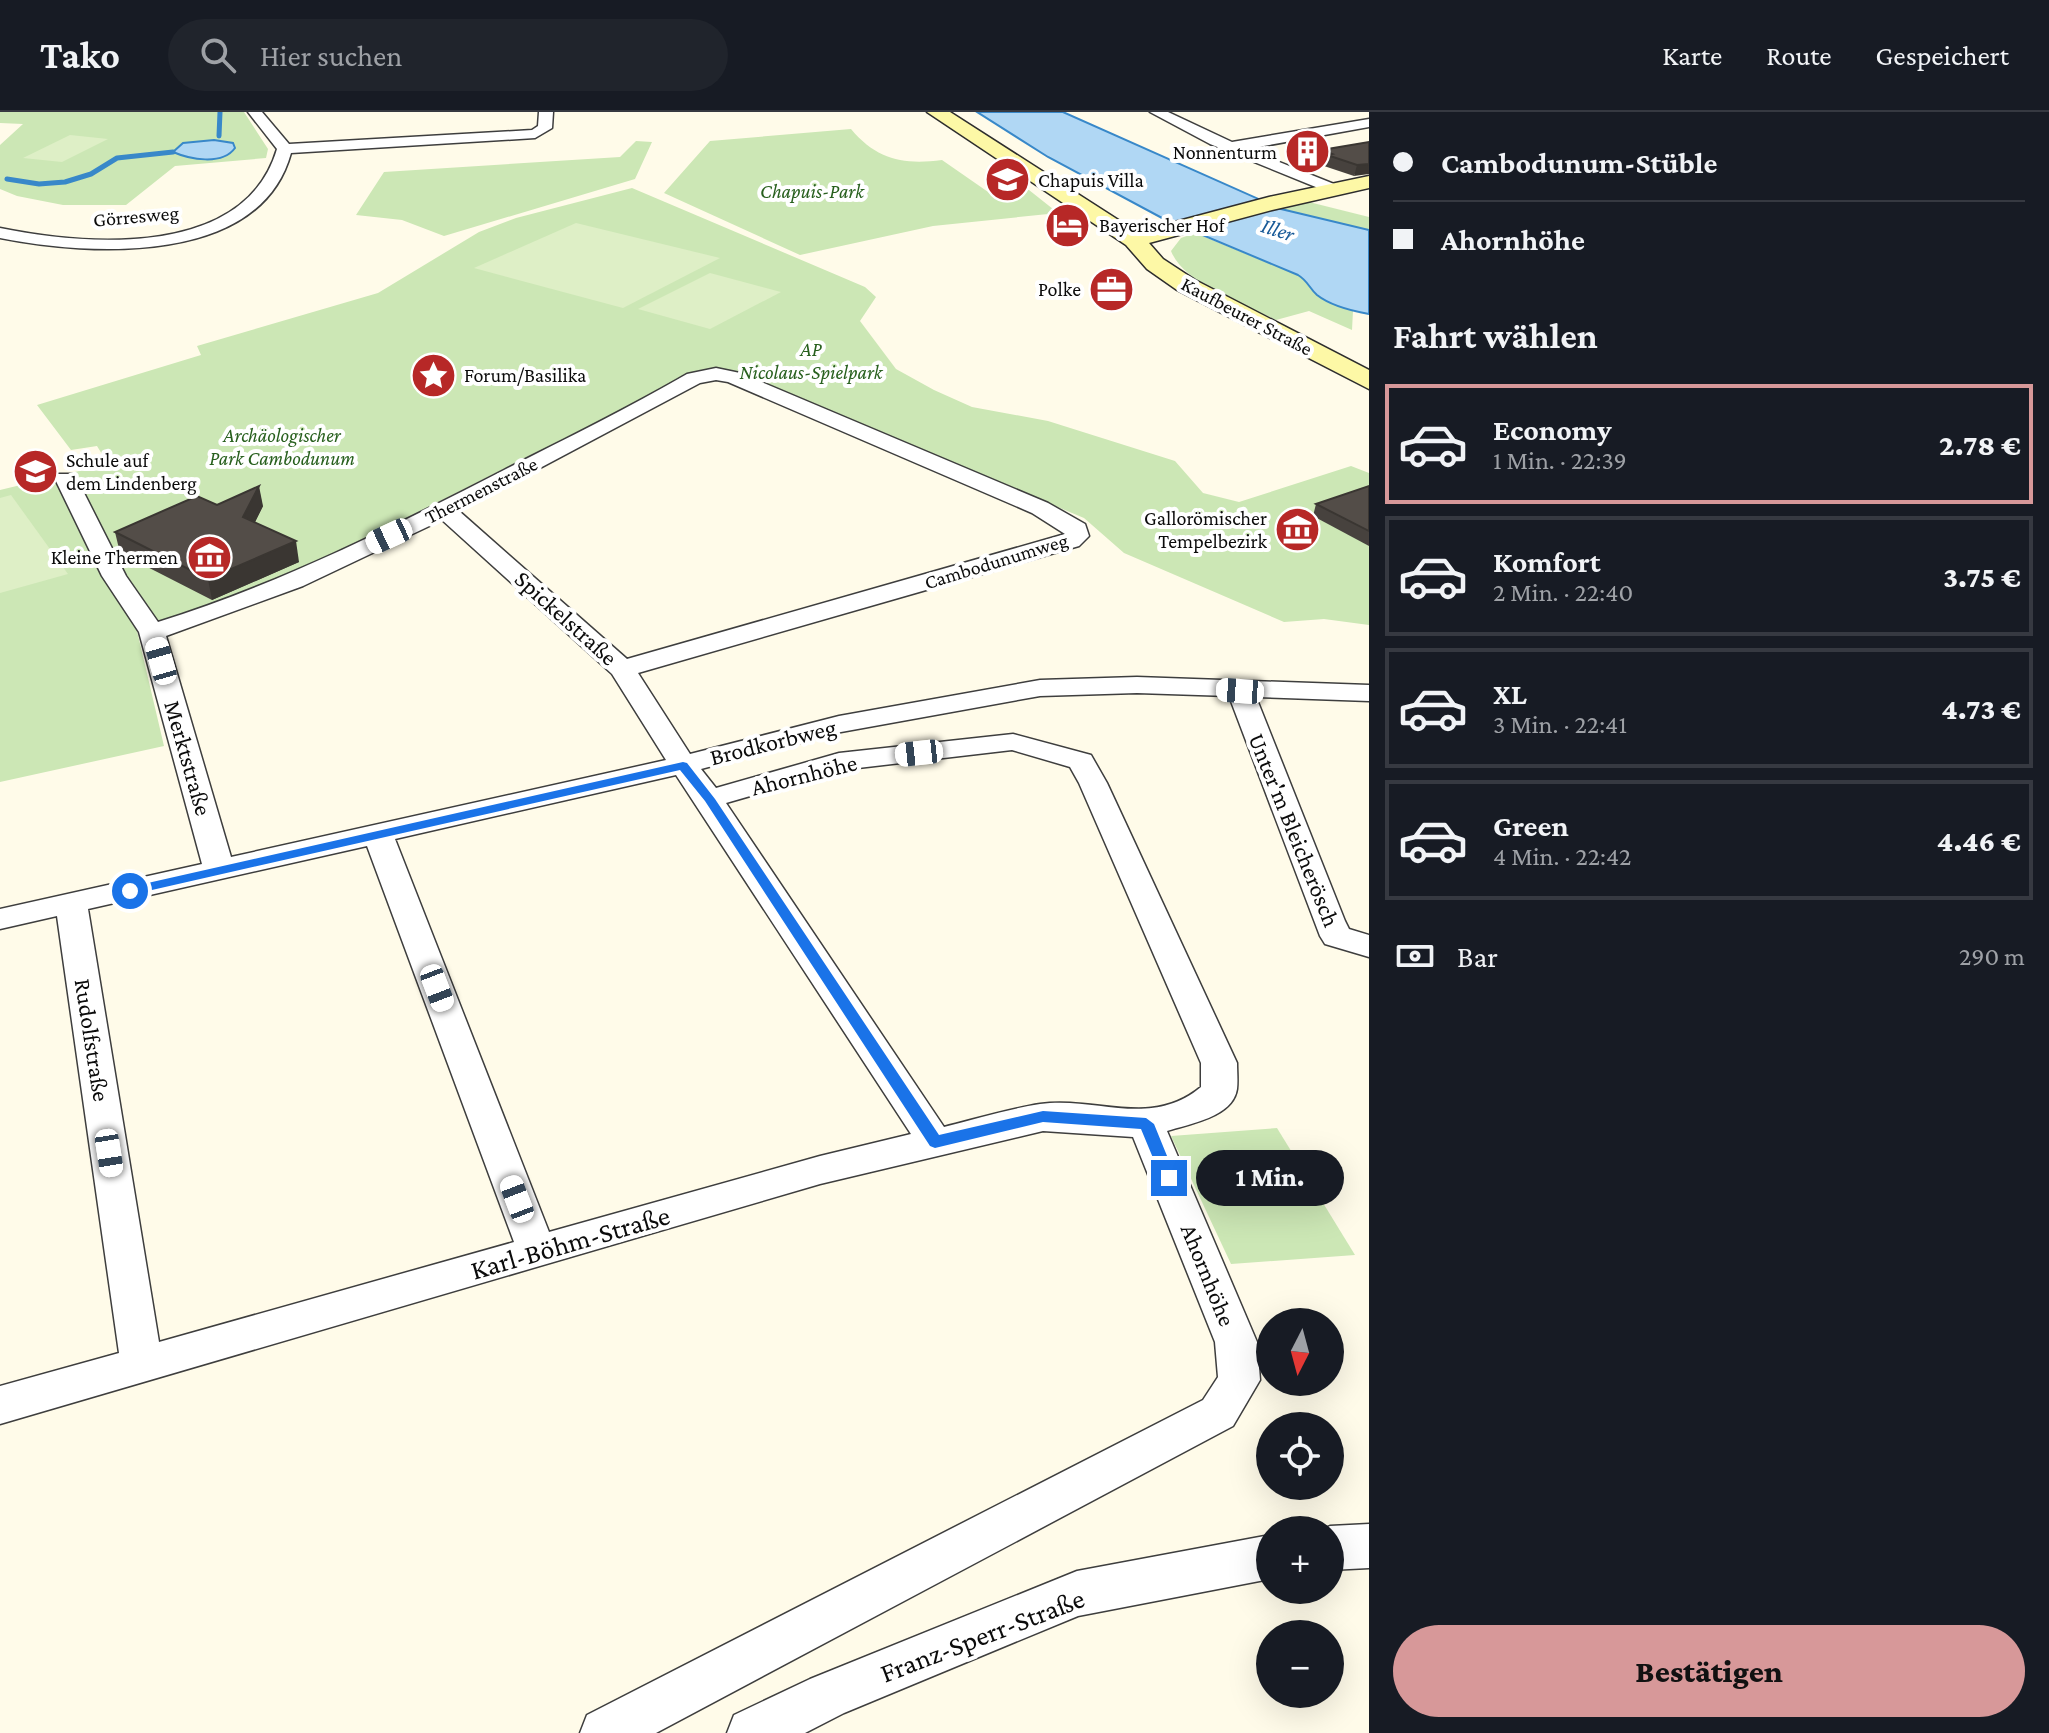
<!DOCTYPE html>
<html lang="de">
<head>
<meta charset="utf-8">
<style>
  :root { --surface:#171b24; --page:#20242c; --text:#f1f3f6; --muted:#9ea1a6; --line:#363941; --accent:#d79899 }
  body { margin:0; font-family:"Crimson Pro",serif; background:var(--page); color:var(--text); height:100vh; display:flex; flex-direction:column; font-size:30px; white-space:nowrap }
  * { box-sizing:border-box; margin:0 }
  p { font-size:26px; color:var(--muted) }
  .icon { flex:none; width:44px; height:44px; fill:none; stroke:currentColor; stroke-width:2; stroke-linecap:round; stroke-linejoin:round }
  .map { position:relative; flex:1; overflow:hidden }
  .sheet { display:flex; flex-direction:column; background:var(--surface); width:680px }
  .sheet>* { flex:none }
  .guide { display:grid; align-content:center; height:176px; padding:0 24px; background:var(--surface) }
  .needle { width:52px; rotate:186deg }
  .fabs { position:absolute; left:1256px; top:1196px; display:grid; gap:16px }
  .fabs a { display:grid; place-items:center; width:88px; height:88px; border-radius:50%; background:var(--surface); box-shadow:0 8px 32px #0002; font-size:40px }
  .end { position:absolute; width:36px; height:36px; margin:-18px; border:10px solid #1a73e8; background:#fff; box-shadow:0 0 0 4px #fff }
  .from { border-radius:50% }
  .bubble { position:absolute; height:56px; border-radius:28px; background:var(--surface); box-shadow:0 8px 32px #0002; font-size:26px; font-weight:800; line-height:56px; text-align:center }
  .car { position:absolute; width:24px; height:48px; margin:-24px -12px; border-radius:10px; box-shadow:0 0 6px 2px #0007; background:linear-gradient(#fff 24%,#345 0 40%,#fff 0 76%,#345 0 86%,#fff 0) }
  .guide b { display:flex; align-items:center; gap:28px; height:76px; font-size:30px }
  .guide b+b { border-top:2px solid var(--line) }
  .guide i { width:20px; height:20px; background:var(--text) }
  ul { padding:0; list-style:none }
  li { display:flex; align-items:center; gap:24px; height:120px; margin:0 16px 12px; padding:0 8px; border:4px solid var(--line); border-radius:0px }
  li div { flex:1 }
  li b { display:block; font-size:30px }
  li em { font-style:normal; font-weight:800 }
  li.on { border-color:var(--accent) }
  li>.icon { width:72px; height:72px; stroke-width:1.5 }
  h2 { padding:0 24px; font-size:36px; line-height:96px }
  .pay { display:flex; align-items:center; gap:20px; height:88px; padding:0 24px; font-size:30px }
  .pay p { margin-inline-start:auto }
  .primary-button { display:flex; gap:16px; margin-top:auto; padding:16px 24px }
  .primary-button a { flex:1; height:92px; border-radius:48px; background:var(--accent); color:#111; font-size:32px; font-weight:800; line-height:92px; text-align:center }
  header { display:flex; align-items:center; gap:48px; box-sizing:border-box; height:112px; padding:0 40px; background:var(--surface); border-bottom:2px solid var(--line) }
  header strong { font-size:38px }
  nav { display:flex; gap:44px; margin-inline-start:auto; font-size:28px }
  .search { width:560px; height:72px; background:var(--page); display:flex; align-items:center; gap:20px; box-sizing:border-box; padding:0 28px; border-radius:44px; color:var(--muted); font-size:30px }
  main { display:flex; flex:1; min-height:0 }
  .map>svg:first-child { display:block }
  .green { fill:#cce7b5 }
  .pitch { fill:#deefc6 }
  .water { fill:#b0d7f4; stroke:#3888c9; stroke-width:2 }
  .lines { fill:none; stroke-linecap:round; stroke-linejoin:round }
  .stream { stroke:#3888c9; stroke-width:5 }
  .street-casing { stroke:#3e3e3e; stroke-width:3 }
  .secondary-casing { stroke:#2d2d2d; stroke-width:3 }
  .street { fill:#fff; fill-rule:evenodd }
  .secondary { fill:#fdf8a6; fill-rule:evenodd }
  .wall { fill:#47423e }
  .shaded-wall { fill:#3a3632 }
  .building { fill:#534d48; stroke:#3a3632; stroke-width:2 }
  .route { fill:#1a73e8 }
  .labels { text-anchor:middle; stroke-width:8; stroke-linejoin:round; paint-order:stroke }
  .far-poi-label { font-size:20px; fill:#0b0b0b; stroke:#fff; text-anchor:end }
  .far-park-label { font-size:20px; font-style:italic; fill:#28601e; stroke:#fff }
  .far-street-label { font-size:20px; fill:#0b0b0b; stroke:#fff }
  .far-water-label { font-size:22px; font-style:italic; fill:#185a98; stroke:#fff }
  .street-label { font-size:24px; fill:#0b0b0b; stroke:#fff }
  .near-street-label { font-size:28px; fill:#0b0b0b; stroke:#fff }
</style>
</head>
<body>
<header>
<strong>Tako</strong>
<div class="search"><svg class="icon" aria-label="search" viewBox="0 0 24 24"><circle cx="10" cy="10" r="6"/><path d="M15 15l6 6"/></svg>Hier suchen</div>
<nav><a>Karte</a><a>Route</a><a>Gespeichert</a></nav>
</header>
<main>
<div class="map">
<svg width="1369" height="1621" viewBox="0 0 1369 1621">
  <rect width="100%" height="100%" fill="#fffbe9"/>
  <!-- green -->
  <g class="green">
    <polygon points="0,0 244,0 268,37 266,46 175,54 126,93 63,93 17,84 0,77 0,33 23,12 0,11"/>
    <path d="M 851,17 C 877,48 904,53 942,48 L 991,82 L 1029,78 L 1058,101 L 933,114 L 800,143 L 664,81 L 710,29 Z"/>
    <polygon points="636,29 652,30 635,67 444,124 402,108 356,103 384,60 620,45"/>
    <polygon points="632,76 865,175 876,185 860,209 896,257 934,278 972,295 1048,309 1175,349 1203,381 1239,390 1351,354 1369,361 1369,513 1324,507 1284,510 1124,441 1084,406 737,261 700,258 331,444 211,495 137,519 164,634 0,670 0,378 108,352 97,334 71,338 37,293 201,243 197,234 378,181 479,120 516,106"/>
    <polygon points="1309,90 1369,105 1369,118 1281,97"/>
    <path d="M 1195,121 L 1298,163 L 1309,170 L 1317,183 L 1353,199 L 1352,218 L 1309,199 L 1276,208 C 1245,193 1183,171 1171,139 L 1181,126 Z"/>
    <polygon points="1277,1016 1355,1143 1231,1152 1171,1024"/>
  </g>
  <!-- pitch -->
  <g class="pitch">
    <polygon points="70,23 108,27 62,50 23,46"/>
    <polygon points="576,111 720,146 623,196 474,156"/>
    <polygon points="710,161 781,180 710,217 638,197"/>
    <polygon points="11,383 68,462 0,481 0,386"/>
  </g>
  <!-- water -->
  <g class="water">
    <path d="M 977,0 L 1063,0 L 1281,97 L 1369,118 L 1369,202 C 1352,199 1331,194 1317,183 C 1309,176 1308,169 1298,163 L 1162,106 L 1048,45 Z"/>
    <path d="M 214,28 L 233,31 L 235,36 C 222,54 189,47 173,40 L 183,31 Z"/>
  </g>
  <g class="lines">
    <!-- stream -->
    <g class="stream">
      <polyline points="219,24 220,0"/>
      <polyline points="7,67 39,72 65,70 91,62 117,46 173,40"/>
    </g>
    <defs>
      <g id="street">
        <path d="M 248,0 L 262,0 L 289,32 L 532,18 L 538,14 L 539,0 L 553,0 L 552,16 L 535,26 L 291,41 C 260,154 91,144 0,126 L 0,116 C 89,134 245,146 277,37 Z"/>
        <polygon points="1150,0 1168,0 1232,30 1369,7 1369,15 1247,37 1339,74 1341,77 1333,82 1210,32"/>
        <path d="M 716,256 L 740,261 L 1048,391 L 1085,412 L 1089,424 L 1079,434 L 638,561 L 690,642 L 839,604 L 1040,568 L 1137,565 L 1369,573 L 1369,589 L 1256,585 L 1345,809 L 1349,817 L 1369,823 L 1369,845 L 1325,832 L 1320,824 L 1229,584 L 1137,581 L 1040,584 L 841,620 L 701,657 L 716,676 L 839,641 L 1013,622 L 1091,643 L 1107,671 L 1237,951 C 1237,959 1238,969 1237,977 C 1233,1005 1189,1012 1167,1019 L 1257,1230 L 1260,1268 L 1233,1314 L 656,1621 L 580,1621 L 587,1603 L 1203,1288 L 1218,1265 L 1215,1230 L 1133,1025 L 1043,1019 L 820,1072 L 0,1312 L 0,1274 L 119,1241 L 57,804 L 0,817 L 0,797 L 202,752 L 139,520 L 102,464 L 55,367 L 58,362 L 74,362 L 77,367 L 126,464 L 158,510 C 279,472 391,416 504,358 C 565,327 627,297 687,262 ZM 716,268 L 728,270 L 1032,401 L 1065,422 L 627,547 L 459,399 L 700,271 ZM 442,408 L 612,562 L 666,648 L 231,745 L 166,524 L 303,474 ZM 1012,638 L 1070,655 L 1079,671 L 1201,951 L 1201,975 C 1150,1017 1097,984 1040,992 C 1008,997 976,1007 944,1015 L 726,691 L 841,658 ZM 676,663 L 911,1022 L 820,1044 L 549,1120 L 395,727 ZM 367,734 L 514,1130 L 159,1230 L 88,797 Z"/>
        <polygon points="1369,1412 1369,1456 1330,1458 1330,1418 1321,1418 1330,1414"/>
        <polygon points="1270,1423 1270,1467 1078,1504 844,1601 805,1621 727,1621 734,1603 810,1567 1077,1459"/>
      </g>
      <polygon id="secondary" points="927,0 950,0 1137,120 1269,85 1369,64 1369,76 1272,98 1149,131 1163,147 1195,168 1369,258 1369,277 1177,178 1147,157 1126,133"/>
    </defs>
    <!-- street casing -->
    <use href="#street" class="street-casing"/>
    <!-- secondary casing -->
    <use href="#secondary" class="secondary-casing"/>
    <!-- street -->
    <use href="#street" class="street"/>
    <!-- secondary -->
    <use href="#secondary" class="secondary"/>
  </g>
  <!-- wall -->
  <g class="wall">
    <polygon points="1369,30 1354,64 1324,54 1325,51 1320,49 1322,38"/>
    <polygon points="1369,374 1369,434 1313,404 1316,392"/>
    <polygon points="217,393 263,394 255,410 299,450 212,488 120,441 115,420"/>
  </g>
  <!-- shaded-wall -->
  <g class="shaded-wall">
    <polygon points="1369,52 1369,62 1354,64 1357,53"/>
    <polygon points="259,374 263,394 247,426 243,405"/>
    <polygon points="296,429 299,450 212,488 208,467"/>
  </g>
  <!-- building -->
  <g class="building">
    <polygon points="1369,30 1369,52 1357,53 1327,43 1332,42 1322,38"/>
    <polygon points="259,374 243,405 296,429 208,467 115,420 197,384 217,393"/>
    <polygon points="1369,374 1369,419 1316,392"/>
  </g>
  <!-- route -->
  <polygon class="route" points="683,650 687,651 715,687 939,1023 1043,999 1146,1006 1154,1012 1176,1066 1174,1070 1163,1070 1141,1017 1043,1010 935,1036 930,1034 705,689 680,658 130,783 124,779 130,775"/>
  <!-- icons -->
  <defs>
    <symbol id="building-disc" viewBox="-11 -11 22 22"><circle r="9.5" fill="#b72827" stroke="#fff"/><path d="M-4-6H4V6H1V3H-1V6H-4ZM-2.5-4.3h1.7v1.8h-1.7ZM.8-4.3h1.7v1.8H.8ZM-2.5-1h1.7V.8h-1.7ZM.8-1h1.7V.8H.8Z" fill="#fff"/></symbol>
    <symbol id="school-disc" viewBox="-11 -11 22 22"><circle r="9.5" fill="#b72827" stroke="#fff"/><path d="M0-5L7-2L0 1L-7-2ZM-4 1L0 2.5L4 1V4Q0 6-4 4Z" fill="#fff"/></symbol>
    <symbol id="hotel-disc" viewBox="-11 -11 22 22"><circle r="9.5" fill="#b72827" stroke="#fff"/><path d="M-6-4.5h1.5V1H6V5H4.5V3h-9V5H-6ZM-4 0a1.8 1.8 0 1 1 3.6 0ZM.5 0V-2.5h3Q6-2.5 6 0Z" fill="#fff"/></symbol>
    <symbol id="office-disc" viewBox="-11 -11 22 22"><circle r="9.5" fill="#b72827" stroke="#fff"/><path d="M-6-3h4V-5.5h4V-3h4V5H-6ZM-1-4.5V-3h2v-1.5ZM-6 0V1H6V0Z" fill="#fff"/></symbol>
    <symbol id="sight-disc" viewBox="-11 -11 22 22"><circle r="9.5" fill="#b72827" stroke="#fff"/><path d="M0-6L1.8-2.2L6-1.7L2.9 1.2L3.7 5.4L0 3.3L-3.7 5.4L-2.9 1.2L-6-1.7L-1.8-2.2Z" fill="#fff"/></symbol>
    <symbol id="museum-disc" viewBox="-11 -11 22 22"><circle r="9.5" fill="#b72827" stroke="#fff"/><path d="M0-6L6-3V-2H-6V-3ZM-5-1h2V3h-2ZM-1-1h2V3h-2ZM3-1h2V3H3ZM-6 4H6V6H-6Z" fill="#fff"/></symbol>
  </defs>
  <g fill-rule="evenodd">
    <use href="#building-disc" x="1282" y="14" width="51" height="51"/>
    <use href="#school-disc" x="982" y="42" width="51" height="51"/>
    <use href="#hotel-disc" x="1042" y="88" width="51" height="51"/>
    <use href="#office-disc" x="1086" y="152" width="51" height="51"/>
    <use href="#sight-disc" x="408" y="238" width="51" height="51"/>
    <use href="#school-disc" x="10" y="334" width="51" height="51"/>
    <use href="#museum-disc" x="1272" y="392" width="51" height="51"/>
    <use href="#museum-disc" x="184" y="420" width="51" height="51"/>
  </g>
  <g class="labels">
    <!-- far-poi labels -->
    <g class="far-poi-label">
      <text x="1277" y="47">Nonnenturm</text>
      <text x="1038" y="75" text-anchor="start">Chapuis Villa</text>
      <text x="1099" y="120" text-anchor="start">Bayerischer Hof</text>
      <text x="1081" y="184">Polke</text>
      <text x="464" y="270" text-anchor="start">Forum/Basilika</text>
      <text x="66" y="355" text-anchor="start">Schule auf<tspan x="66" dy="23">dem Lindenberg</tspan></text>
      <text x="1267" y="413">Gallorömischer<tspan x="1267" dy="23">Tempelbezirk</tspan></text>
      <text x="178" y="452">Kleine Thermen</text>
    </g>
    <!-- far-park labels -->
    <g class="far-park-label">
      <text x="812" y="86">Chapuis-Park</text>
      <text x="811" y="244">AP<tspan x="811" dy="23">Nicolaus-Spielpark</tspan></text>
      <text x="282" y="330">Archäologischer<tspan x="282" dy="23">Park Cambodunum</tspan></text>
    </g>
    <!-- far-street labels -->
    <g class="far-street-label">
      <text transform="translate(136 104) rotate(-5)" y="7">Görresweg</text>
      <text transform="translate(1247 204) rotate(28)" y="7">Kaufbeurer Straße</text>
      <text transform="translate(481 378) rotate(-27)" y="7">Thermenstraße</text>
      <text transform="translate(996 449) rotate(-17)" y="7">Cambodunumweg</text>
    </g>
    <!-- far-water labels -->
    <g class="far-water-label">
      <text transform="translate(1278 117) rotate(18)" y="8">Iller</text>
    </g>
    <!-- street labels -->
    <g class="street-label">
      <text transform="translate(566 506) rotate(42)" y="8">Spickelstraße</text>
      <text transform="translate(773 630) rotate(-14)" y="8">Brodkorbweg</text>
      <text transform="translate(188 646) rotate(74)" y="8">Merktstraße</text>
      <text transform="translate(804 663) rotate(-14)" y="8">Ahornhöhe</text>
      <text transform="translate(1294 718) rotate(68)" y="8">Unter'm Bleicherösch</text>
      <text transform="translate(92 928) rotate(81)" y="8">Rudolfstraße</text>
      <text transform="translate(1208 1163) rotate(68)" y="8">Ahornhöhe</text>
    </g>
    <!-- near-street labels -->
    <g class="near-street-label">
      <text transform="translate(570 1130) rotate(-16)" y="10">Karl-Böhm-Straße</text>
      <text transform="translate(982 1523) rotate(-21)" y="10">Franz-Sperr-Straße</text>
    </g>
  </g>
</svg>
<div class="fabs">
<a><svg class="needle" viewBox="-14 -14 28 28"><path d="M0-13l5 13h-10z" fill="#e53935"/><path d="M0 13l5-13h-10z" fill="#9ea1a6"/></svg></a>
<a><svg class="icon" aria-label="locate" viewBox="0 0 24 24"><circle cx="12" cy="12" r="6"/><path d="M12 2v4M12 18v4M2 12h4M18 12h4"/></svg></a>
<a>+</a>
<a>−</a>
</div>
<i class="end from" style="left:130px;top:779px"></i>
<i class="end" style="left:1169px;top:1066px"></i>
<div class="bubble" style="left:1196px;top:1038px;width:148px">1 Min.</div>
<i class="car" style="left:389px;top:424px;rotate:245deg"></i>
<i class="car" style="left:161px;top:549px;rotate:344deg"></i>
<i class="car" style="left:1240px;top:579px;rotate:274deg"></i>
<i class="car" style="left:919px;top:641px;rotate:264deg"></i>
<i class="car" style="left:437px;top:876px;rotate:159deg"></i>
<i class="car" style="left:109px;top:1041px;rotate:171deg"></i>
<i class="car" style="left:517px;top:1087px;rotate:339deg"></i>
</div>
<section class="sheet">
<div class="guide">
<b><i class="from"></i>Cambodunum-Stüble</b>
<b><i></i>Ahornhöhe</b>
</div>
<h2>Fahrt wählen</h2>
<ul>
<li class="on"><svg class="icon" aria-label="car" viewBox="0 0 24 24"><path d="M5 17H2v-5l4-1 3-4h7l3 4 3 1v5h-3M9 17h6M6 11h13"/><circle cx="7" cy="17" r="2"/><circle cx="17" cy="17" r="2"/></svg><div><b>Economy</b><p>1 Min. · 22:39</p></div><em>2.78 €</em></li>
<li><svg class="icon" aria-label="car" viewBox="0 0 24 24"><path d="M5 17H2v-5l4-1 3-4h7l3 4 3 1v5h-3M9 17h6M6 11h13"/><circle cx="7" cy="17" r="2"/><circle cx="17" cy="17" r="2"/></svg><div><b>Komfort</b><p>2 Min. · 22:40</p></div><em>3.75 €</em></li>
<li><svg class="icon" aria-label="car" viewBox="0 0 24 24"><path d="M5 17H2v-5l4-1 3-4h7l3 4 3 1v5h-3M9 17h6M6 11h13"/><circle cx="7" cy="17" r="2"/><circle cx="17" cy="17" r="2"/></svg><div><b>XL</b><p>3 Min. · 22:41</p></div><em>4.73 €</em></li>
<li><svg class="icon" aria-label="car" viewBox="0 0 24 24"><path d="M5 17H2v-5l4-1 3-4h7l3 4 3 1v5h-3M9 17h6M6 11h13"/><circle cx="7" cy="17" r="2"/><circle cx="17" cy="17" r="2"/></svg><div><b>Green</b><p>4 Min. · 22:42</p></div><em>4.46 €</em></li>
</ul>
<div class="pay"><svg class="icon" aria-label="cash" viewBox="0 0 24 24"><path d="M3 7h18v10H3z"/><circle cx="12" cy="12" r="2"/></svg>Bar<p>290 m</p></div>
<div class="primary-button"><a>Bestätigen</a></div>
</section>
</main>
</body>
</html>
